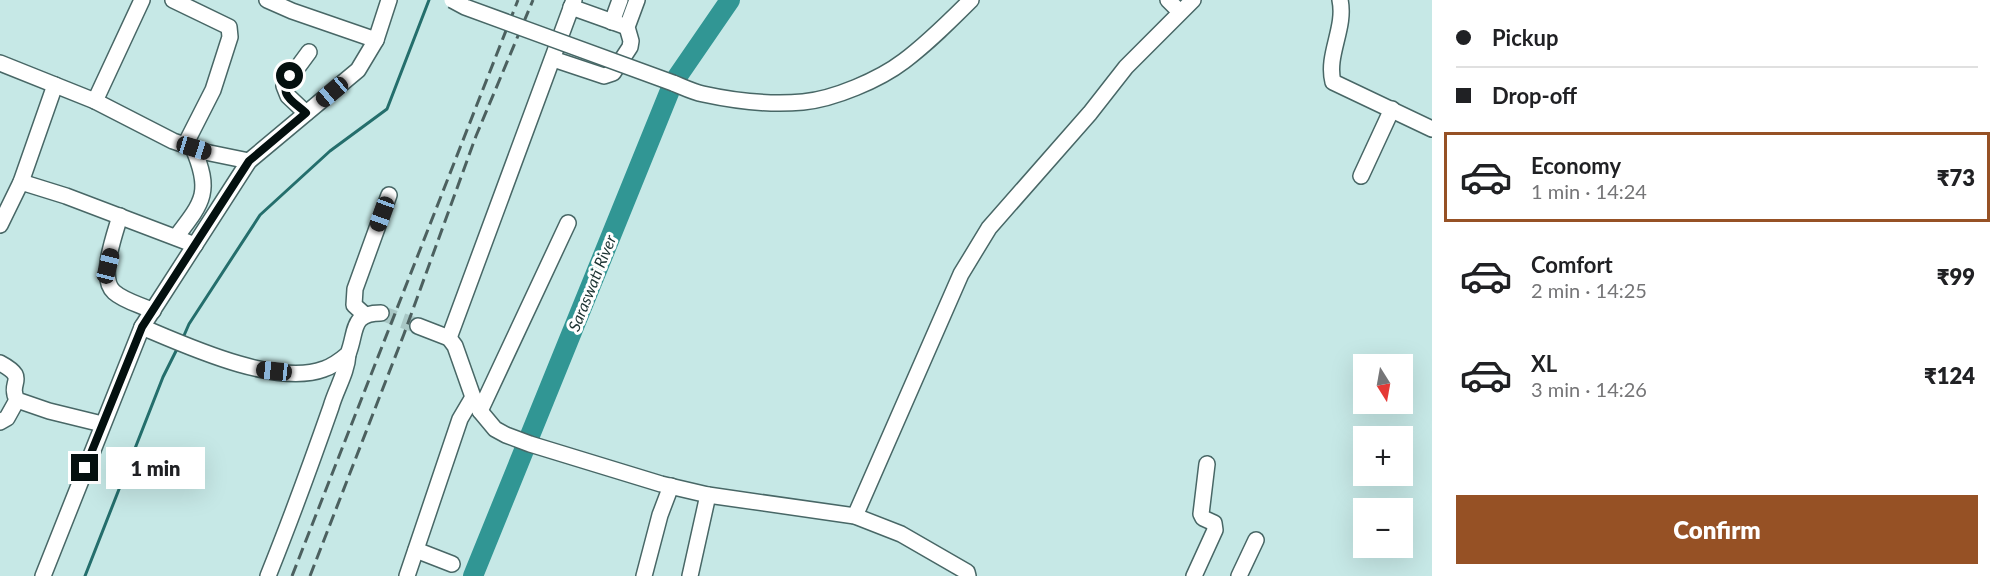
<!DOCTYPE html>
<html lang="en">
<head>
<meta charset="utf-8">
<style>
  :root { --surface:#fff; --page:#f2f2f2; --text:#202124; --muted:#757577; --line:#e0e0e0; --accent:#965125 }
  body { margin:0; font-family:Lato,sans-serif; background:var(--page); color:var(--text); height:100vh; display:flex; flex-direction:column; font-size:22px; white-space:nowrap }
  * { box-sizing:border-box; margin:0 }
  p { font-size:20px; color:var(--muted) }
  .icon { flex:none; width:33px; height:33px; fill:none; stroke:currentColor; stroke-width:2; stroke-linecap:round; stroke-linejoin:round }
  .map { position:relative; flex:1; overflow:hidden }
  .panel { display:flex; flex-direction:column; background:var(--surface); width:570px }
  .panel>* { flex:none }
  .banner { display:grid; align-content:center; height:132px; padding:0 24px; background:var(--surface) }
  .needle { width:39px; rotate:169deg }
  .fabs { position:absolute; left:1353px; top:354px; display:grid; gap:12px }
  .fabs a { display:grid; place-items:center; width:60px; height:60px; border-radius:0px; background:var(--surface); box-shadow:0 6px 24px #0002; font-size:30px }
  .end { position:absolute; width:27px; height:27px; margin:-14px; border:8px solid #04100f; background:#fff; box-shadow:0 0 0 3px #fff }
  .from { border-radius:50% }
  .bubble { position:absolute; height:42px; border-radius:0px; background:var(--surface); box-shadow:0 6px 24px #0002; font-size:20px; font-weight:800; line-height:42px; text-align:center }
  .car { position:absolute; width:18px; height:36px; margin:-18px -9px; border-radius:8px; box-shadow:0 0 4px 2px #0007; background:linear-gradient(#222 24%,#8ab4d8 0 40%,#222 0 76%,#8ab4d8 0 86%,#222 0) }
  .banner b { display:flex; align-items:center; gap:21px; height:57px; font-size:22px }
  .banner b+b { border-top:2px solid var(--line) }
  .banner i { width:15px; height:15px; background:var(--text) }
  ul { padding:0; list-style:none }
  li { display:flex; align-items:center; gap:18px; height:90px; margin:0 12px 9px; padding:0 12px; border:3px solid transparent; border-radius:0px }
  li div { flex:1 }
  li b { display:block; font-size:22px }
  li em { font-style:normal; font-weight:800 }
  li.current { border-color:var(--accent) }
  li>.icon { width:54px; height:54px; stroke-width:1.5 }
  .primary-button { display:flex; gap:12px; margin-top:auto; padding:12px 24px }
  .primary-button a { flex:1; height:69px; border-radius:0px; background:var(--accent); color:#fff; font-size:24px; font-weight:800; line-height:69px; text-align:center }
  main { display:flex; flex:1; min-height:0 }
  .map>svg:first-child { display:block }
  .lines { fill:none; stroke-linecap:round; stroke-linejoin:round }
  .stream { stroke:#246e6c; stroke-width:3 }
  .river { stroke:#319694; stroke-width:20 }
  .minor-tunnel { stroke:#a9c8c6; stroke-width:15; stroke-dasharray:15 8; stroke-linecap:butt }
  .minor-casing { stroke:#486766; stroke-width:18 }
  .minor { stroke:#fff; stroke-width:15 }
  .rail { stroke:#4c605f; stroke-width:3; stroke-dasharray:12 6; stroke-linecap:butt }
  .minor-bridge-casing { stroke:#486766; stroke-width:18; stroke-linecap:butt }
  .minor-bridge { stroke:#fff; stroke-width:15 }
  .route { stroke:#04100f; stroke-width:8 }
  .labels { text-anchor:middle; stroke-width:6; stroke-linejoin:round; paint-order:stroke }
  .water-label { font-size:16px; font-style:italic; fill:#1b3231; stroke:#fff }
</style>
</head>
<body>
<main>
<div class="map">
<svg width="1432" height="576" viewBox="0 0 1432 576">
  <rect width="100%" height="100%" fill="#c6e8e6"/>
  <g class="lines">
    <!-- stream -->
    <g class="stream">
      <polyline points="182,340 189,324 260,215 330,151 387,109 429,0"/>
      <polyline points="85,576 163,377 177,349"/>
    </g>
    <!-- river -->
    <polyline class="river" points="473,576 673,83 730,0"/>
    <!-- minor-tunnel -->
    <polyline class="minor-tunnel" points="381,313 418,326"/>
    <defs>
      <g id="minor">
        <polyline points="173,0 229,27 230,37 213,90 185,145"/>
        <polyline points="267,0 292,11 376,40"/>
        <polyline points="1168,0 1180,12"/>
        <path d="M 1340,0 C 1346,28 1326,55 1333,82 L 1432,129"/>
        <polyline points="571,7 627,27"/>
        <polyline points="612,22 620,0"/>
        <polyline points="553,59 604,76 613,73 630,47 631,41 627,27 637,0"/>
        <polyline points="0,63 95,101 173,141 205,152 249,161"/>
        <path d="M 673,83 C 683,87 693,92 703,94 C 735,101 771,105 803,102 C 834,99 879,80 904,61 C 928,43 950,21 971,0"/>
        <polyline points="95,101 142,0"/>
        <polyline points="306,113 288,96 284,86 309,52"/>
        <polyline points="1361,176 1392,109"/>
        <polyline points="21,182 66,196 195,245"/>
        <path d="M 120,216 C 115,234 98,278 114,292 C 124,301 141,305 153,311"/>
        <polyline points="0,225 21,182 55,85"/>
        <path d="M 176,237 C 203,202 212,192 193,148"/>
        <polyline points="365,315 354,305 355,289 389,195"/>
        <polyline points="418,326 449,338 455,346 473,397 480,411 495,429 506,435 530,444 661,484 708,495 855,516 901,534 967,572 968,576"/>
        <path d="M 142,327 C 187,346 276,387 324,369 C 333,366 341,360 348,354 C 357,332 350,313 381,313"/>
        <polyline points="449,338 574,0"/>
        <path d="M 0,363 C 30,379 7,381 17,400 L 49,411 L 102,424"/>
        <polyline points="480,411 568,223"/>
        <polyline points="0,422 7,418 17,400"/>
        <polyline points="855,516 961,274 989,228 1090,113 1126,67 1193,0"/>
        <polyline points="416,550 452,564"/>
        <polyline points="43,576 142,327 249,161 358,70 376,40 389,0"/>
        <path d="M 268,576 C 291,519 311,464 331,407 C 336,389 347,373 348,354"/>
        <polyline points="407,576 460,419 473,397"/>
        <polyline points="644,576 660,515 671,486"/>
        <polyline points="690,576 708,495"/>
        <polyline points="1194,576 1215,530 1214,523 1203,518 1201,514 1207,464"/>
        <polyline points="1239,576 1256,540"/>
      </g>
    </defs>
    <!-- minor casing -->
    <use href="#minor" class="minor-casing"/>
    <!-- minor -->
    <use href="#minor" class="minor"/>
    <!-- rail -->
    <g class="rail">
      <polyline points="292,576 518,0"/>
      <polyline points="310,576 404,334 476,136 533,0"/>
    </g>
    <defs>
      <polyline id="minor-bridge" points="452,0 465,7 673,83"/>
    </defs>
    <!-- minor-bridge casing -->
    <use href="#minor-bridge" class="minor-bridge-casing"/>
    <!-- minor-bridge -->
    <use href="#minor-bridge" class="minor-bridge"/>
  </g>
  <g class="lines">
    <!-- route -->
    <path class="route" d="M 85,468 L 142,327 L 249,161 L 306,113 C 292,100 278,96 290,76"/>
  </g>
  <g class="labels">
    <!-- water labels -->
    <g class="water-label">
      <text transform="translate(592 283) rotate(-68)" y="6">Saraswati River</text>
    </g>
  </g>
</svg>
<div class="fabs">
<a><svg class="needle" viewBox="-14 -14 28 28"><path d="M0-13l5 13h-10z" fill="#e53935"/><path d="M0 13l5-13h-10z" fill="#757577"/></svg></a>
<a>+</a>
<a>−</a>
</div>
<i class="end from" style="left:290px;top:76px"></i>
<i class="end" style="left:85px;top:468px"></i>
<div class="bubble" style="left:106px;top:447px;width:99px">1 min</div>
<i class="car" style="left:332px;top:92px;rotate:230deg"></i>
<i class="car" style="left:194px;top:148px;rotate:107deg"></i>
<i class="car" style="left:382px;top:214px;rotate:200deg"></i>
<i class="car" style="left:108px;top:266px;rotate:14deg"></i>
<i class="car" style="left:274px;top:371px;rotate:276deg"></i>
</div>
<section class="panel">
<div class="banner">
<b><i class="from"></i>Pickup</b>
<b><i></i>Drop-off</b>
</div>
<ul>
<li class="current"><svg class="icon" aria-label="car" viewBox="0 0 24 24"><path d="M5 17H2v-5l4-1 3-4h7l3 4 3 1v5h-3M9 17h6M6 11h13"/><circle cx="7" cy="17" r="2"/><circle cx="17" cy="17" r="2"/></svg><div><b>Economy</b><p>1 min · 14:24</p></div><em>₹73</em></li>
<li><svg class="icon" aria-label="car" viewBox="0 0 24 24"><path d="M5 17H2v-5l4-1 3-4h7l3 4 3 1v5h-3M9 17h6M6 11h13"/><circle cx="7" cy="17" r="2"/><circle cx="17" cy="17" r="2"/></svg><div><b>Comfort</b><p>2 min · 14:25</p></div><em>₹99</em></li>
<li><svg class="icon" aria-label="car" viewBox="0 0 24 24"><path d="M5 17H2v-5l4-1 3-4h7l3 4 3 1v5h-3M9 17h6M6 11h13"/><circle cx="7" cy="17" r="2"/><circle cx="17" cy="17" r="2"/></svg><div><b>XL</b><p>3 min · 14:26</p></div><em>₹124</em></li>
</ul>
<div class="primary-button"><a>Confirm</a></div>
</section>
</main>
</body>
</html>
